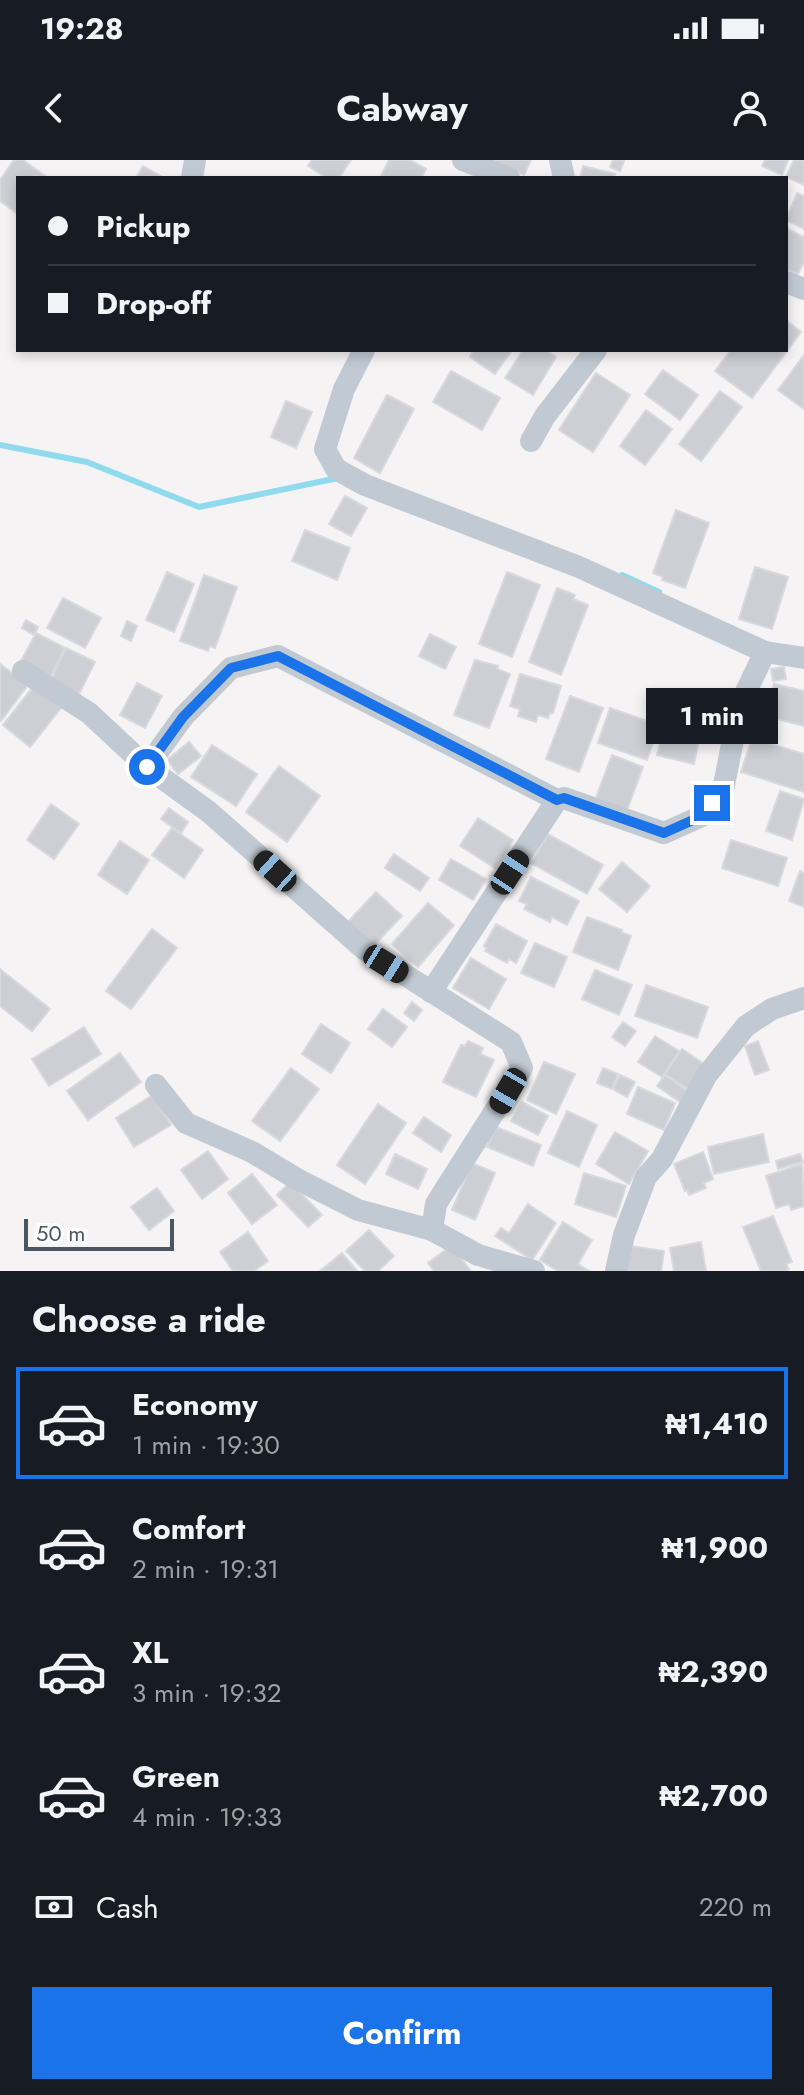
<!DOCTYPE html>
<html lang="en">
<head>
<meta charset="utf-8">
<style>
  :root { --surface:#171b24; --page:#20242c; --text:#f1f3f6; --muted:#9ea1a6; --line:#363941; --accent:#1a73e8 }
  body { margin:0; font-family:Jost,sans-serif; background:var(--page); color:var(--text); height:100vh; display:flex; flex-direction:column; font-size:30px; white-space:nowrap }
  * { box-sizing:border-box; margin:0 }
  p { font-size:26px; color:var(--muted) }
  .icon { flex:none; width:44px; height:44px; fill:none; stroke:currentColor; stroke-width:2; stroke-linecap:round; stroke-linejoin:round }
  .map { position:relative; height:1111px; overflow:hidden }
  .sheet { display:flex; flex-direction:column; background:var(--surface); flex:1 }
  .sheet>* { flex:none }
  .top-card { position:absolute; left:16px; top:16px; width:772px; height:176px; border-radius:0px; box-shadow:0 4px 12px #0003; display:grid; align-content:center; height:176px; padding:0 32px; background:var(--surface) }
  .scale { position:absolute; left:24px; bottom:20px; width:150px; box-sizing:border-box; padding-left:8px; border:4px solid #4a5661; border-top:0; font-size:22px; line-height:28px; white-space:nowrap; color:#4a5661; -webkit-text-stroke:6px #fff; paint-order:stroke }
  .end { position:absolute; width:36px; height:36px; margin:-18px; border:10px solid #1a73e8; background:#fff; box-shadow:0 0 0 4px #fff }
  .from { border-radius:50% }
  .bubble { position:absolute; height:56px; border-radius:0px; background:var(--surface); box-shadow:0 4px 12px #0003; font-size:26px; font-weight:700; line-height:56px; text-align:center }
  .car { position:absolute; width:24px; height:48px; margin:-24px -12px; border-radius:10px; box-shadow:0 0 6px 2px #0007; background:linear-gradient(#222 24%,#8ab4d8 0 40%,#222 0 76%,#8ab4d8 0 86%,#222 0) }
  .top-card b { display:flex; align-items:center; gap:28px; height:76px; font-size:30px }
  .top-card b+b { border-top:2px solid var(--line) }
  .top-card i { width:20px; height:20px; background:var(--text) }
  ul { padding:0; list-style:none }
  li { display:flex; align-items:center; gap:24px; height:112px; margin:0 16px 12px; padding:0 16px; border:4px solid transparent; border-radius:0px }
  li div { flex:1 }
  li b { display:block; font-size:30px }
  li em { font-style:normal; font-weight:700 }
  li.current { border-color:var(--accent) }
  li>.icon { width:72px; height:72px; stroke-width:1.5 }
  h2 { padding:0 32px; font-size:36px; line-height:96px }
  .pay { display:flex; align-items:center; gap:20px; height:88px; padding:0 32px; font-size:30px }
  .pay p { margin-inline-start:auto }
  .action { display:flex; gap:16px; margin-top:auto; padding:16px 32px }
  .action a { flex:1; height:92px; border-radius:0px; background:var(--accent); color:#fff; font-size:32px; font-weight:700; line-height:92px; text-align:center }
  .status { display:flex; justify-content:space-between; align-items:center; height:56px; padding:0 40px; background:var(--surface); direction:ltr }
  .status svg { height:22px; fill:currentColor }
  header { display:flex; justify-content:space-between; align-items:center; height:104px; padding:0 32px; background:var(--surface); font-size:36px; font-weight:700 }
  .map>svg:first-child { display:block }
  .lines { fill:none; stroke-linecap:round; stroke-linejoin:round }
  .stream { stroke:#90daee; stroke-width:6 }
  .building { fill:#cdcfd5; stroke:#d7d9de; stroke-width:2 }
  .minor { stroke:#c1cad2; stroke-width:22 }
  .route { stroke:#1a73e8; stroke-width:10 }
</style>
</head>
<body>
<div class="status"><b>19:28</b><svg viewBox="0 0 49 12"><path d="M0 12V9h3v3zM5 12V6h3v6zM10 12V3h3v9zM15 12V0h3v12zM26 1h20v11H26zM47 4h2v5h-2z"/></svg></div>
<header><svg class="icon" aria-label="back" viewBox="0 0 24 24"><path d="M15 5l-7 7 7 7"/></svg>Cabway<svg class="icon" aria-label="person" viewBox="0 0 24 24"><circle cx="12" cy="8" r="4"/><path d="M4 21q1-7 8-7t8 7"/></svg></header>
<div class="map">
<svg width="804" height="1111" viewBox="0 0 804 1111">
  <rect width="100%" height="100%" fill="#f5f3f3"/>
  <g class="lines">
    <!-- stream -->
    <g class="stream">
      <polyline points="0,285 87,302 199,347 338,318"/>
      <polyline points="622,415 659,432"/>
    </g>
  </g>
  <!-- building -->
  <g class="building">
    <polygon points="14,0 23,0 45,16 18,18 18,54 0,41 0,20"/>
    <polygon points="312,0 351,0 339,18 327,18 308,6"/>
    <polygon points="389,0 410,0 426,9 421,18 380,18"/>
    <polygon points="490,0 531,0 524,15"/>
    <polygon points="613,0 624,1 620,11 610,7"/>
    <polygon points="765,0 788,0 782,15 762,6"/>
    <polygon points="794,0 804,0 804,25 786,17"/>
    <polygon points="143,6 164,18 136,18"/>
    <polygon points="583,6 615,14 614,18 580,18"/>
    <polygon points="797,33 804,36 804,69 786,60"/>
    <polygon points="786,68 804,77 804,101 798,114 786,109"/>
    <polygon points="786,160 801,172 752,238 715,211 731,190 786,190"/>
    <polygon points="474,190 512,190 495,214 470,197"/>
    <polygon points="523,190 545,190 556,197 533,235 505,218"/>
    <polygon points="804,195 804,249 778,230"/>
    <polygon points="663,210 698,235 680,260 645,234"/>
    <polygon points="451,211 500,238 482,270 433,242"/>
    <polygon points="596,213 630,235 593,292 559,270"/>
    <polygon points="720,231 742,247 701,301 679,284"/>
    <polygon points="387,235 414,249 380,313 354,298"/>
    <polygon points="286,241 312,252 296,288 271,277"/>
    <polygon points="646,250 672,269 645,305 620,286"/>
    <polygon points="345,336 367,348 351,376 329,364"/>
    <polygon points="676,350 709,363 685,428 662,420 663,417 653,413"/>
    <polygon points="305,370 350,388 337,420 292,401"/>
    <polygon points="755,407 788,417 772,469 739,459"/>
    <polygon points="167,412 194,424 174,472 146,460"/>
    <polygon points="507,412 540,425 512,497 479,484"/>
    <polygon points="204,415 237,427 215,488 210,486 208,491 180,481"/>
    <polygon points="557,428 575,435 573,439 588,445 561,515 529,502"/>
    <polygon points="63,438 101,458 85,488 47,468"/>
    <polygon points="26,460 38,467 34,475 22,468"/>
    <polygon points="127,461 137,466 131,481 121,476"/>
    <polygon points="36,473 65,488 50,518 20,503"/>
    <polygon points="430,474 456,487 445,509 419,496"/>
    <polygon points="66,488 95,502 79,534 51,520"/>
    <polygon points="475,500 498,506 497,509 510,514 489,568 454,555"/>
    <polygon points="0,504 28,525 1,561 0,561"/>
    <polygon points="784,507 786,519 773,521 771,509"/>
    <polygon points="520,514 561,526 553,553 550,553 548,558 538,555 536,562 518,556 520,549 510,546"/>
    <polygon points="137,523 162,536 145,568 120,555"/>
    <polygon points="774,524 804,531 804,566 766,556"/>
    <polygon points="33,527 61,548 30,587 3,565"/>
    <polygon points="570,536 603,548 579,612 546,599"/>
    <polygon points="610,548 659,565 647,600 598,583"/>
    <polygon points="663,571 699,580 694,604 657,595"/>
    <polygon points="752,578 804,594 804,632 741,612"/>
    <polygon points="189,582 201,596 178,614 167,600"/>
    <polygon points="212,585 257,614 236,646 191,617"/>
    <polygon points="612,595 643,607 627,650 596,638"/>
    <polygon points="279,606 320,636 287,682 246,652"/>
    <polygon points="780,631 804,639 792,680 766,671"/>
    <polygon points="51,644 79,664 54,699 27,680"/>
    <polygon points="169,648 188,662 181,673 161,659"/>
    <polygon points="478,658 513,680 495,708 460,686"/>
    <polygon points="172,668 203,690 184,718 152,695"/>
    <polygon points="548,674 603,705 587,734 531,703"/>
    <polygon points="731,680 787,698 778,726 722,708"/>
    <polygon points="120,681 149,700 127,734 98,715"/>
    <polygon points="394,694 429,718 420,731 385,708"/>
    <polygon points="451,699 486,719 473,740 439,720"/>
    <polygon points="622,702 650,726 627,752 599,729"/>
    <polygon points="800,711 804,713 804,747 789,741"/>
    <polygon points="531,717 579,741 567,765 552,757 550,762 524,749 527,744 519,741"/>
    <polygon points="376,732 402,756 373,786 348,762"/>
    <polygon points="428,743 454,765 418,807 392,784"/>
    <polygon points="587,757 622,770 621,772 631,776 618,810 573,792"/>
    <polygon points="496,764 527,781 516,803 509,799 507,803 485,791 487,788 484,786"/>
    <polygon points="152,769 177,788 131,849 106,831"/>
    <polygon points="535,783 567,797 554,827 521,813"/>
    <polygon points="471,798 506,819 489,849 453,828"/>
    <polygon points="0,809 50,849 32,871 0,846"/>
    <polygon points="595,810 632,825 619,855 582,839"/>
    <polygon points="646,825 708,847 697,878 635,856"/>
    <polygon points="412,842 422,850 414,861 404,853"/>
    <polygon points="383,849 407,867 392,887 368,869"/>
    <polygon points="623,862 636,871 625,886 612,877"/>
    <polygon points="321,864 350,883 331,913 302,894"/>
    <polygon points="84,867 101,894 49,926 32,899"/>
    <polygon points="655,876 679,891 662,917 638,902"/>
    <polygon points="468,881 483,888 480,894 494,900 476,937 443,922 461,885 465,886"/>
    <polygon points="758,881 769,910 755,915 745,886"/>
    <polygon points="682,889 704,904 687,929 665,914"/>
    <polygon points="120,893 141,922 88,960 67,931"/>
    <polygon points="544,902 575,914 556,954 527,940"/>
    <polygon points="291,908 319,929 280,981 252,961"/>
    <polygon points="603,908 618,914 612,929 597,923"/>
    <polygon points="620,915 635,922 627,937 613,929"/>
    <polygon points="665,915 687,931 680,942 657,926"/>
    <polygon points="638,927 675,943 664,970 627,954"/>
    <polygon points="153,935 171,965 134,987 116,958"/>
    <polygon points="522,942 548,956 538,975 511,961"/>
    <polygon points="378,944 406,963 365,1024 337,1005"/>
    <polygon points="567,951 597,965 579,1007 548,993"/>
    <polygon points="424,957 451,975 441,992 413,973"/>
    <polygon points="496,967 541,985 533,1006 487,987"/>
    <polygon points="615,972 648,991 629,1024 596,1004"/>
    <polygon points="763,974 769,1002 714,1014 708,987"/>
    <polygon points="208,991 228,1019 202,1039 181,1010"/>
    <polygon points="703,992 713,1019 704,1023 706,1028 689,1035 687,1030 685,1031 674,1004"/>
    <polygon points="395,994 427,1009 418,1029 386,1014"/>
    <polygon points="800,994 803,1002 778,1009 776,1001"/>
    <polygon points="472,1003 495,1013 475,1060 452,1050"/>
    <polygon points="802,1004 804,1046 791,1050 789,1044 776,1048 766,1016"/>
    <polygon points="584,1013 626,1026 616,1057 575,1044"/>
    <polygon points="252,1014 277,1045 252,1064 228,1033"/>
    <polygon points="290,1022 322,1055 308,1067 277,1035"/>
    <polygon points="157,1028 174,1051 149,1070 131,1047"/>
    <polygon points="528,1044 556,1063 532,1100 495,1076 501,1068 509,1073"/>
    <polygon points="773,1056 792,1102 786,1104 789,1109 784,1111 761,1111 743,1067"/>
    <polygon points="563,1062 592,1080 578,1104 589,1111 558,1111 540,1100"/>
    <polygon points="369,1070 394,1096 378,1111 365,1111 346,1091"/>
    <polygon points="248,1072 268,1101 254,1111 233,1111 220,1092"/>
    <polygon points="701,1082 706,1111 674,1111 670,1088"/>
    <polygon points="451,1086 470,1110 468,1111 434,1111 428,1103"/>
    <polygon points="630,1086 664,1091 661,1111 626,1111"/>
    <polygon points="342,1093 357,1111 320,1111"/>
  </g>
  <g class="lines">
    <!-- minor -->
    <g class="minor">
      <polyline points="463,0 509,18"/>
      <polyline points="560,0 564,18"/>
      <polyline points="192,18 195,0"/>
      <polyline points="786,122 804,129"/>
      <polyline points="364,190 344,229 325,289 336,309 365,325 579,407 765,492"/>
      <polyline points="531,281 545,256 596,190"/>
      <polyline points="23,511 89,553 147,607 209,652 364,789 511,882 522,908 436,1044 432,1070"/>
      <polyline points="147,607 183,557 231,508 278,496 557,640"/>
      <polyline points="431,832 557,640 564,638 664,673 702,656 723,630 740,544 765,492 804,498"/>
      <polyline points="156,925 186,963 252,992 297,1019 358,1050 432,1070 478,1095 534,1111"/>
      <polyline points="616,1111 624,1075 646,1017 662,999 706,916 746,866 772,849 804,838"/>
    </g>
  </g>
  <g class="lines">
    <!-- route -->
    <polyline class="route" points="147,607 183,557 231,508 278,496 557,640 564,638 664,673 702,656 712,643"/>
  </g>
</svg>
<div class="scale">50 m</div>
<i class="end from" style="left:147px;top:607px"></i>
<i class="end" style="left:712px;top:643px"></i>
<div class="bubble" style="left:646px;top:528px;width:132px">1 min</div>
<i class="car" style="left:275px;top:711px;rotate:312deg"></i>
<i class="car" style="left:510px;top:712px;rotate:33deg"></i>
<i class="car" style="left:386px;top:804px;rotate:122deg"></i>
<i class="car" style="left:508px;top:931px;rotate:210deg"></i>
<div class="top-card">
<b><i class="from"></i>Pickup</b>
<b><i></i>Drop-off</b>
</div>
</div>
<section class="sheet">
<h2>Choose a ride</h2>
<ul>
<li class="current"><svg class="icon" aria-label="car" viewBox="0 0 24 24"><path d="M5 17H2v-5l4-1 3-4h7l3 4 3 1v5h-3M9 17h6M6 11h13"/><circle cx="7" cy="17" r="2"/><circle cx="17" cy="17" r="2"/></svg><div><b>Economy</b><p>1 min · 19:30</p></div><em>₦1,410</em></li>
<li><svg class="icon" aria-label="car" viewBox="0 0 24 24"><path d="M5 17H2v-5l4-1 3-4h7l3 4 3 1v5h-3M9 17h6M6 11h13"/><circle cx="7" cy="17" r="2"/><circle cx="17" cy="17" r="2"/></svg><div><b>Comfort</b><p>2 min · 19:31</p></div><em>₦1,900</em></li>
<li><svg class="icon" aria-label="car" viewBox="0 0 24 24"><path d="M5 17H2v-5l4-1 3-4h7l3 4 3 1v5h-3M9 17h6M6 11h13"/><circle cx="7" cy="17" r="2"/><circle cx="17" cy="17" r="2"/></svg><div><b>XL</b><p>3 min · 19:32</p></div><em>₦2,390</em></li>
<li><svg class="icon" aria-label="car" viewBox="0 0 24 24"><path d="M5 17H2v-5l4-1 3-4h7l3 4 3 1v5h-3M9 17h6M6 11h13"/><circle cx="7" cy="17" r="2"/><circle cx="17" cy="17" r="2"/></svg><div><b>Green</b><p>4 min · 19:33</p></div><em>₦2,700</em></li>
</ul>
<div class="pay"><svg class="icon" aria-label="cash" viewBox="0 0 24 24"><path d="M3 7h18v10H3z"/><circle cx="12" cy="12" r="2"/></svg>Cash<p>220 m</p></div>
<div class="action"><a>Confirm</a></div>
</section>
</body>
</html>
